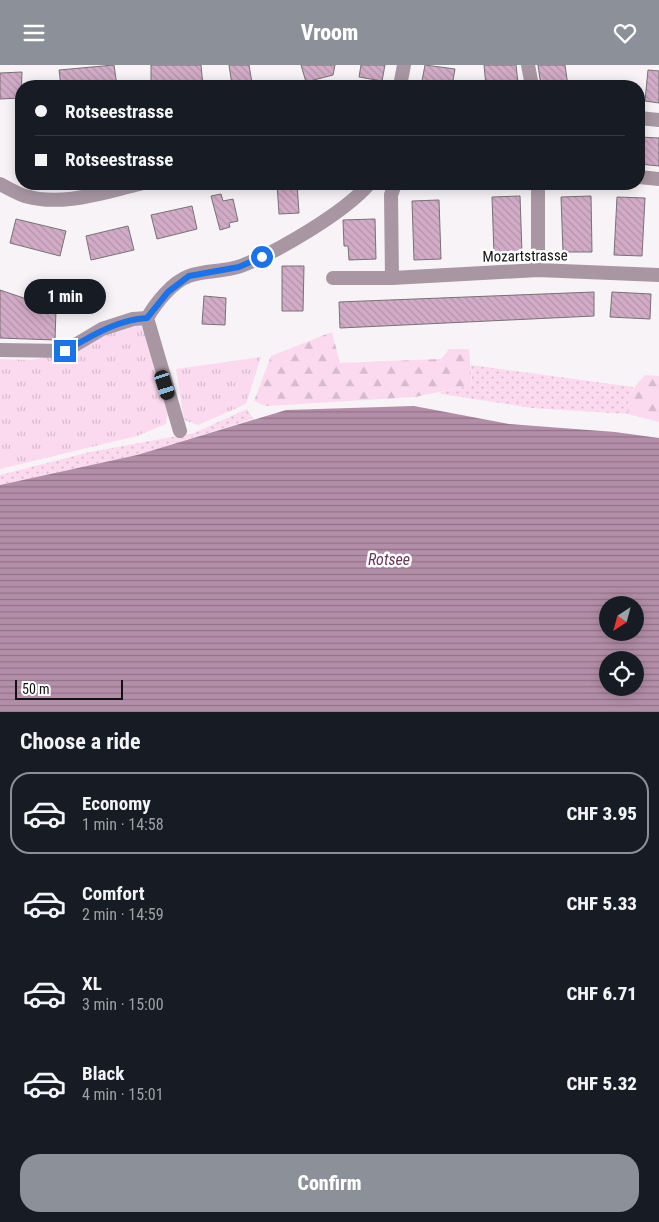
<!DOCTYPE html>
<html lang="en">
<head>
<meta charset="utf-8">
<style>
  :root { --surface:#171b24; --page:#20242c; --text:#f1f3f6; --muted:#9ea1a6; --line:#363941; --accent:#8c9099 }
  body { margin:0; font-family:"Roboto Condensed",sans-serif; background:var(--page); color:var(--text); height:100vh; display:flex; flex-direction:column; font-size:19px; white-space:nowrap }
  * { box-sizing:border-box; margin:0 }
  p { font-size:16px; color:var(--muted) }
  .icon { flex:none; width:28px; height:28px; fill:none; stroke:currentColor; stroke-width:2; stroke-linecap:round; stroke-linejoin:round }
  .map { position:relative; height:647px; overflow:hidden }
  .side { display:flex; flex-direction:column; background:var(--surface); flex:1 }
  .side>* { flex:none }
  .hud { position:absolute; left:15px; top:15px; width:630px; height:110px; border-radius:20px; box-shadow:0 2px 12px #0003; display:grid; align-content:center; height:110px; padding:0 20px; background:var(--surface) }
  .needle { width:32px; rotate:216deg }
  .controls { position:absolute; left:599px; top:531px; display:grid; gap:10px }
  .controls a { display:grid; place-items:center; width:45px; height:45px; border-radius:50%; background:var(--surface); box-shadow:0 2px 12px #0003; font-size:25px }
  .scale { position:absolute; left:15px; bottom:12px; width:108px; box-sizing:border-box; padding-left:5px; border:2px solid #131113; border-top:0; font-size:14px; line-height:18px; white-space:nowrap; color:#131113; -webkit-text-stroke:4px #fff; paint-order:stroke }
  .end { position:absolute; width:22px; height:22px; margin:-11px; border:6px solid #1a73e8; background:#fff; box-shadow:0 0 0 2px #fff }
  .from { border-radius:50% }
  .bubble { position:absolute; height:35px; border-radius:18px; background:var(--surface); box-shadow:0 2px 12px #0003; font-size:16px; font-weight:800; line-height:35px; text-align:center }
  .car { position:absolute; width:15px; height:30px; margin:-15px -8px; border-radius:6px; box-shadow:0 0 4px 1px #0007; background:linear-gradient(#222 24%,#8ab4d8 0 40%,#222 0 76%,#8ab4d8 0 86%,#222 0) }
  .hud b { display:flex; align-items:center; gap:18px; height:48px; font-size:19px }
  .hud b+b { border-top:1px solid var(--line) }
  .hud i { width:12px; height:12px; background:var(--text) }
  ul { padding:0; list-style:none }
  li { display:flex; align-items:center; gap:15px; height:82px; margin:0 10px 8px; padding:0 10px; border:2px solid transparent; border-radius:20px }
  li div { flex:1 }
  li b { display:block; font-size:19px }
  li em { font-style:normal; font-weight:800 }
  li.selected { border-color:var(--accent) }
  li>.icon { width:45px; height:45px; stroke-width:1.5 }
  h2 { padding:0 20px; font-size:22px; line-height:60px }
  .action { display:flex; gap:10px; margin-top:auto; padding:10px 20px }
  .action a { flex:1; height:58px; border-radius:20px; background:var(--accent); color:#fff; font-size:20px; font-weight:800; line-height:58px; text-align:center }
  header { display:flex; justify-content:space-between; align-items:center; height:65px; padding:0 20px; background:var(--accent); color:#fff; font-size:22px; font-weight:800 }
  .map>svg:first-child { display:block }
  .grass { fill:url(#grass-dots) }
  .forest { fill:url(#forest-firs) }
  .park { fill:url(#park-tufts) }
  .water { fill:url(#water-rules); fill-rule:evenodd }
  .building { fill:url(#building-back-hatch); stroke:#767274 }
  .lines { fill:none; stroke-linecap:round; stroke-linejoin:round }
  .minor { stroke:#a897a3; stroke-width:14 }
  .route { stroke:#1a73e8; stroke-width:6 }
  .labels { text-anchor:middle; stroke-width:5; stroke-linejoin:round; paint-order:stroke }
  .street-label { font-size:15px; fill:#131113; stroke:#fff }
  .water-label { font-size:16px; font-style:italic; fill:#67365b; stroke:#fff }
</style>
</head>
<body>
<header><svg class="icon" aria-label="menu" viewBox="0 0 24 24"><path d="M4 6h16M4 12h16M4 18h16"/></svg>Vroom<svg class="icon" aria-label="heart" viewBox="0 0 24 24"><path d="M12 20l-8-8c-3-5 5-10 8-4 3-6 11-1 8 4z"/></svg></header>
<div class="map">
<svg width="659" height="647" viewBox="0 0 659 647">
  <defs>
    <pattern id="grass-dots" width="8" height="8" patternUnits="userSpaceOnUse" patternTransform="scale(1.25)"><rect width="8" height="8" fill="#fbdaf0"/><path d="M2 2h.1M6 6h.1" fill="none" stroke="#d6bacd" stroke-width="1.8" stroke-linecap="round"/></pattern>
    <pattern id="forest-firs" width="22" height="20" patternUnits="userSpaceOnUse" patternTransform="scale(1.25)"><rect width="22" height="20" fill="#fbdaf0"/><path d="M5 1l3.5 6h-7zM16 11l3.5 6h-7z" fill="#d6bacd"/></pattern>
    <pattern id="park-tufts" width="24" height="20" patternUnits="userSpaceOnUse" patternTransform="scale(1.25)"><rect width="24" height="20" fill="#fbdaf0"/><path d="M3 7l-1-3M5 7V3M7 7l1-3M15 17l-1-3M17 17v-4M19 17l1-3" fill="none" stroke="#d6bacd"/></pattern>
    <pattern id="water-rules" width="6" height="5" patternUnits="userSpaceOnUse" patternTransform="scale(1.25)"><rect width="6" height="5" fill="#b38ea8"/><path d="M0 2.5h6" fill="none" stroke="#907388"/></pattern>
    <pattern id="building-back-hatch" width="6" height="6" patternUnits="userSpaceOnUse" patternTransform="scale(1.25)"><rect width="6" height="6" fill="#d2acc7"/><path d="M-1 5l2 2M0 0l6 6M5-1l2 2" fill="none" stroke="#b393aa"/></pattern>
  </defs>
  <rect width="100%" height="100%" fill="#f8f3f6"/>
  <!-- grass -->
  <g class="grass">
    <polygon points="471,300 633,322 628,339 628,349 532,343 441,329 440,327 472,320"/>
    <polygon points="247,344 253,354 137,390 0,420 0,410 90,387 194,368"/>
  </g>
  <!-- forest -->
  <g class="forest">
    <polygon points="332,267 340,298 441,294 449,284 469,284 472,320 415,332 266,341 254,336 271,291"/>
    <path d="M 645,310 L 659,311 L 659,357 L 628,349 C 627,332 633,322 645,310 Z"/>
  </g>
  <!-- park -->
  <g class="park">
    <polygon points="140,260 146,268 168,346 166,359 137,371 0,404 0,294 30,295 55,291 119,262"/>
    <polygon points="261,292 246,339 198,360 184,355 176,304"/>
  </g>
  <!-- water -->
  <path class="water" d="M 414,341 L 509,359 L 615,367 L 659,373 L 659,647 L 0,647 L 0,420 L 137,390 L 286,345 ZM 608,540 L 635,540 L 635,568 L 608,568 ZM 608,595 L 635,595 L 635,622 L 608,622 Z"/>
  <!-- building -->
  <g class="building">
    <polygon points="114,0 117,21 61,21 59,5"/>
    <polygon points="151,0 201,0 203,21 151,21"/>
    <polygon points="229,0 249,0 252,18 232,20"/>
    <polygon points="301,0 335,0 333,10 306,17"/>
    <polygon points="361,0 385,0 382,16 359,12"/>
    <polygon points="425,0 455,4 452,21 421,21"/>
    <polygon points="484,0 516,0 518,18 486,21"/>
    <polygon points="538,0 565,0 568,21 541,21"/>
    <polygon points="648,5 659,6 659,38 645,36"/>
    <polygon points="22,7 21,33 0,34 0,8"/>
    <polygon points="639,72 659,73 659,101 639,99"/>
    <polygon points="277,119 297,119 299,148 279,149"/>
    <polygon points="221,129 223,136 233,134 238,156 229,158 230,162 220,165 211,131"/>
    <polygon points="520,131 522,188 494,189 492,132"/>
    <polygon points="591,131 592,187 563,187 561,132"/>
    <polygon points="617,132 645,133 642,191 614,190"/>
    <polygon points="439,135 441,194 414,195 412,136"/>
    <polygon points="192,141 197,164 157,174 151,150"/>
    <polygon points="16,154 66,166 60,191 10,178"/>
    <polygon points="375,154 376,194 349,195 348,181 344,181 343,155"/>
    <polygon points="128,161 134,185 91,195 86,171"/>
    <polygon points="282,201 304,201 303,246 282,246"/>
    <polygon points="0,225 56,244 55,275 0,273"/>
    <polygon points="594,227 594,251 340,263 339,237"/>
    <polygon points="612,227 651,229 650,254 610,252"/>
    <polygon points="204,231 226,233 225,260 202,259"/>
  </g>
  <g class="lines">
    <!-- minor -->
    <g class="minor">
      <polyline points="528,0 532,21"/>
      <polyline points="400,21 404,0"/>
      <polyline points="639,53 659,55"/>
      <polyline points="639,112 659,114"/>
      <path d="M 0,119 C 8,123 16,128 25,131 C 62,142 104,127 140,119"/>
      <polyline points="538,205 538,119"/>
      <polyline points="333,213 392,213 538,205 659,210"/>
      <polyline points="392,213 391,130 395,119"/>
      <polyline points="0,285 65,286 102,264 133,254 147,253"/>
      <path d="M 180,366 L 147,253 C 156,238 172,217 189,211 C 206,205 225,207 241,201 C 277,187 344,148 369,119"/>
    </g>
  </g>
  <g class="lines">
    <!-- route -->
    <path class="route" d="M 65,286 C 91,271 116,255 147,253 L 168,227 L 189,211 L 239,202 L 262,192"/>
  </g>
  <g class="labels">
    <!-- street labels -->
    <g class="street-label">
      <text transform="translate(525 191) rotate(-1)" y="5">Mozartstrasse</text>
    </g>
    <!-- water labels -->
    <g class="water-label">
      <text x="389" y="500">Rotsee</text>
    </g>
  </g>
</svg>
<div class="controls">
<a><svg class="needle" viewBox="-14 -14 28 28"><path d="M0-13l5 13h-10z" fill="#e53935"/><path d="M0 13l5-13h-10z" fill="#9ea1a6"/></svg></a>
<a><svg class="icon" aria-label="locate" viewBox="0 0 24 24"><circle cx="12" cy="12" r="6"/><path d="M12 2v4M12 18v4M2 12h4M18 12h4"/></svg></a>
</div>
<div class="scale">50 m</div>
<i class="end from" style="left:262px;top:192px"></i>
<i class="end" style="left:65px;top:286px"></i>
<div class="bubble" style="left:24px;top:214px;width:82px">1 min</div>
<i class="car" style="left:165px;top:320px;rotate:162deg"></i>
<div class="hud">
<b><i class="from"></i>Rotseestrasse</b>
<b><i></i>Rotseestrasse</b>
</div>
</div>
<section class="side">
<h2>Choose a ride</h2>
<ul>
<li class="selected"><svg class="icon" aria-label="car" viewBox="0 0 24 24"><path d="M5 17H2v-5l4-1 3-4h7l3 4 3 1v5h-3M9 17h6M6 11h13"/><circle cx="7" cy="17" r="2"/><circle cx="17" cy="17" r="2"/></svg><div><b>Economy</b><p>1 min · 14:58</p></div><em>CHF 3.95</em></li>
<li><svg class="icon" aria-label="car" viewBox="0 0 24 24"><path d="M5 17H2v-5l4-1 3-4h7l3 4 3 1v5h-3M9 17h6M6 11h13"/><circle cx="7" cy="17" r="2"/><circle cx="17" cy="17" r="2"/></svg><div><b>Comfort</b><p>2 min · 14:59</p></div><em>CHF 5.33</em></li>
<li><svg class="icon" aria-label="car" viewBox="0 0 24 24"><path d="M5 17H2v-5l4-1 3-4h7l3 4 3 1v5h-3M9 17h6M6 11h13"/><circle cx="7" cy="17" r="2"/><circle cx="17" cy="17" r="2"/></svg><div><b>XL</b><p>3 min · 15:00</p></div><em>CHF 6.71</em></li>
<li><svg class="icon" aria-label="car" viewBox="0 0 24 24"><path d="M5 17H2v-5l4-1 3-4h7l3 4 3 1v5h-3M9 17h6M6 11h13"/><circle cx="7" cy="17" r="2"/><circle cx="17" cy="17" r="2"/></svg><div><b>Black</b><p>4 min · 15:01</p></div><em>CHF 5.32</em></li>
</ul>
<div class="action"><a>Confirm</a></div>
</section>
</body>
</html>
